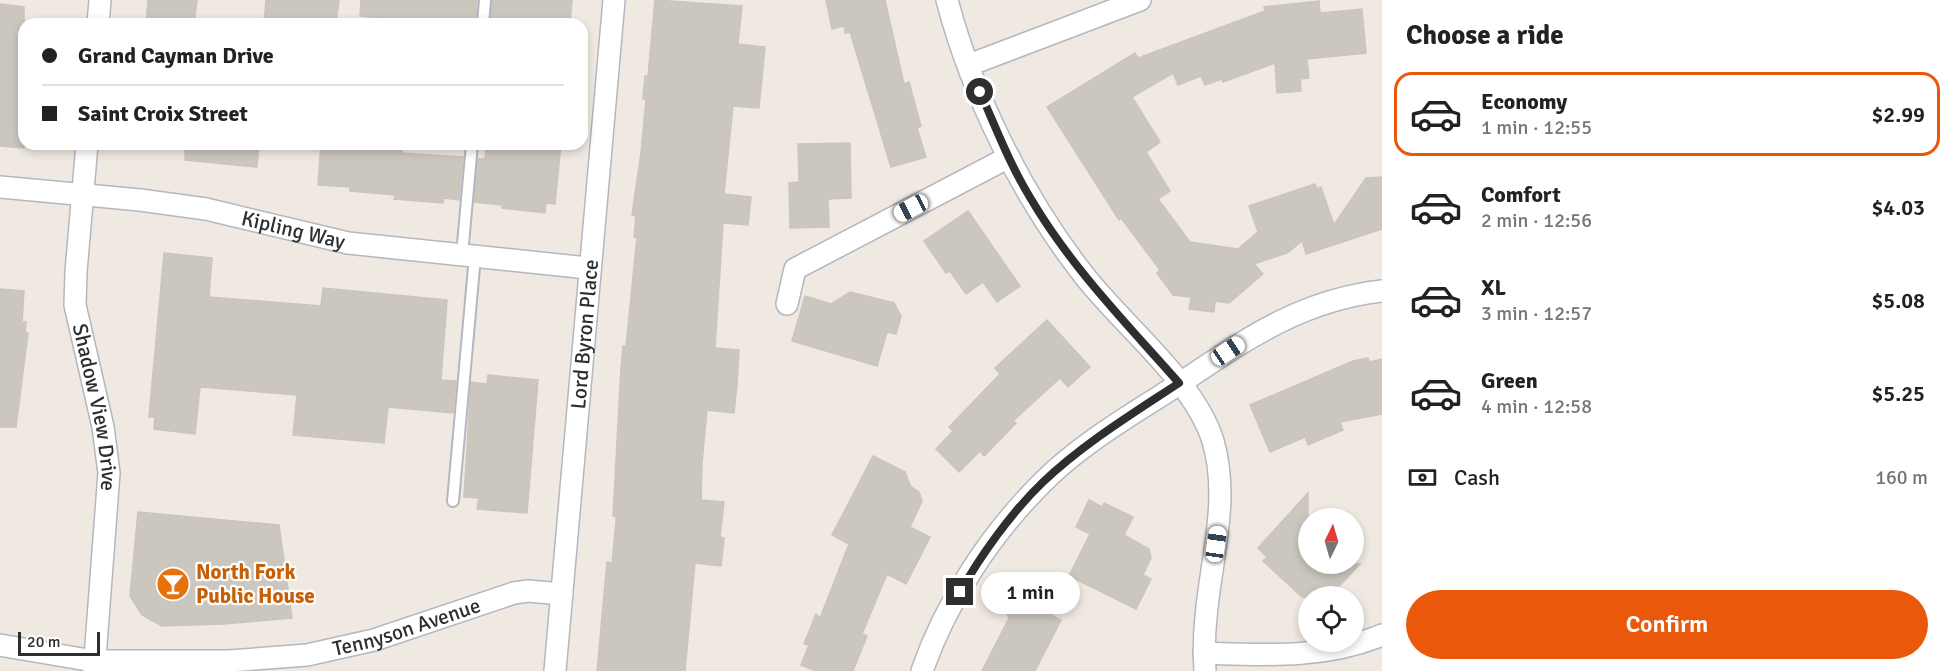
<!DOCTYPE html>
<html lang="en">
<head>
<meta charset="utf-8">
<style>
  :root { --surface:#fff; --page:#f2f2f2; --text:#222; --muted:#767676; --line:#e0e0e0; --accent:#ea580c }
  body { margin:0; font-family:Signika,sans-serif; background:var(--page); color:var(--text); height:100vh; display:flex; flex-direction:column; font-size:22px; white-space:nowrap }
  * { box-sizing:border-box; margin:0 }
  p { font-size:20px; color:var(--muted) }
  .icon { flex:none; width:33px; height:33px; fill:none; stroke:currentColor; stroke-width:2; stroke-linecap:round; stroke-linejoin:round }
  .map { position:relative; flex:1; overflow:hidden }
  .side { display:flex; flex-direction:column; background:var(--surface); width:570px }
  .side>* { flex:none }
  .banner { position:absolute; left:18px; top:18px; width:570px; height:132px; border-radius:18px; box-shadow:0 3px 9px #0003; display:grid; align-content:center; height:132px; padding:0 24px; background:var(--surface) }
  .needle { width:39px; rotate:5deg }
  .controls { position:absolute; left:1298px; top:508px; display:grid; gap:12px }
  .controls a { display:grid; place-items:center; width:66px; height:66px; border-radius:50%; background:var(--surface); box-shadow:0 3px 9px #0003; font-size:30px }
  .scale { position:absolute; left:18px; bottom:15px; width:82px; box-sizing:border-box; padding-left:6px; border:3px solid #2e2e2e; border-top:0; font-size:16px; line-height:21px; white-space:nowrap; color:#2e2e2e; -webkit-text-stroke:4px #fff; paint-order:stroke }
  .end { position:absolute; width:27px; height:27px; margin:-14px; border:8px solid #2e2e2e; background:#fff; box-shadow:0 0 0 3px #fff }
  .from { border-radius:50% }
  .bubble { position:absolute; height:42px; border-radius:21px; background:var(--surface); box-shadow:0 3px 9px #0003; font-size:20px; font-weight:600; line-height:42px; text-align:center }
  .car { position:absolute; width:18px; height:36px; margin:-18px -9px; border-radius:8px; box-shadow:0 0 4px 2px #0007; background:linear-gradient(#fff 24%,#345 0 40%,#fff 0 76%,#345 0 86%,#fff 0) }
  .banner b { display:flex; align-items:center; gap:21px; height:57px; font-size:22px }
  .banner b+b { border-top:2px solid var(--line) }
  .banner i { width:15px; height:15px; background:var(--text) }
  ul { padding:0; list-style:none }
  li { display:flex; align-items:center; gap:18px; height:84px; margin:0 12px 9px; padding:0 12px; border:3px solid transparent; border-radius:18px }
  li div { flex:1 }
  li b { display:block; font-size:22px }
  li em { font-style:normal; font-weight:600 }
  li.current { border-color:var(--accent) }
  li>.icon { width:54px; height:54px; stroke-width:1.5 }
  h2 { padding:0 24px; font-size:27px; line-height:72px }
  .pay { display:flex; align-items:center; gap:15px; height:66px; padding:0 24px; font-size:22px }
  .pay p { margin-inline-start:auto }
  .primary-button { display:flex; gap:12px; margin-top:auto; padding:12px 24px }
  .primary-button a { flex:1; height:69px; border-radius:36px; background:var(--accent); color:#fff; font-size:24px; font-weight:600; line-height:69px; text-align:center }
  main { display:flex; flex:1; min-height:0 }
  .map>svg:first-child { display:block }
  .building { fill:#cbc7bf; stroke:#cbc5ba; stroke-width:1.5 }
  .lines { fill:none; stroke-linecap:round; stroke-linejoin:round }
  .service-casing { stroke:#b4b7c1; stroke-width:14 }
  .minor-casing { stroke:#b4b7c1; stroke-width:24 }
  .service { stroke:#fff; stroke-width:10 }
  .minor { stroke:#fff; stroke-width:21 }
  .route { stroke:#2e2e2e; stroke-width:8 }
  .labels { text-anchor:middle; stroke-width:4.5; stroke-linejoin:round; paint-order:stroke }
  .street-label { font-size:21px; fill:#2e2e2e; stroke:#fff }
  .food-label { font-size:21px; font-weight:bold; fill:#c56008; stroke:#fff; text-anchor:start }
</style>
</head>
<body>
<main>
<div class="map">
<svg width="1382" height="671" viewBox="0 0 1382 671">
  <rect width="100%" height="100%" fill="#efe9e1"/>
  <!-- building -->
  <g class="building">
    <polygon points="148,0 197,0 194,24 146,24"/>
    <polygon points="266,0 339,0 336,24 264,24"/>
    <polygon points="361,0 477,0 476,24 412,24 412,21 360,16"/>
    <polygon points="492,0 572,0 570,24 491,24"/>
    <polygon points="655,0 742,6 738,44 765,47 759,108 733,106 724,194 751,197 748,225 723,223 715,348 739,350 737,385 734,413 707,410 702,463 701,500 724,502 720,537 724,538 721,566 695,563 685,671 597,671 607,562 612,563 616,522 616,516 613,516 621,369 623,346 626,347 637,237 634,237 636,216 632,215 641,153 646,99 643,99 645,76 648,76"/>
    <polygon points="826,0 885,0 904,84 909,82 921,126 917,128 926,157 891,167 850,32 845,33 844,26 832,29"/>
    <polygon points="1319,1 1320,13 1362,9 1366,53 1307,59 1309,78 1300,79 1301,91 1277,93 1275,63 1223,82 1222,79 1205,85 1201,76 1178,85 1173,73 1132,97 1160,142 1146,152 1170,191 1158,199 1190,242 1238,249 1258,232 1249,206 1315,184 1317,189 1321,187 1334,225 1366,178 1382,177 1382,229 1306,254 1302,241 1287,253 1254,264 1263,274 1229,303 1215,301 1214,312 1189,309 1191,297 1173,295 1157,273 1160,270 1121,218 1119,220 1047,107 1135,53 1138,58 1265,11 1264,7"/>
    <polygon points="0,4 24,7 24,148 0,146"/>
    <polygon points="850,143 851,198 828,199 829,227 790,228 789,183 799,182 798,144"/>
    <polygon points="185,144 259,144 257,167 185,160"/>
    <polygon points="321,144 359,144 402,149 402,153 463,157 459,200 443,198 443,203 394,199 395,195 350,191 350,187 318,185"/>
    <polygon points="486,144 561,144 555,204 546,203 545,213 502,208 502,205 474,202 478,159 485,159"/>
    <polygon points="968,211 1020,286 997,302 983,282 966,294 950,271 946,273 924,241"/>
    <polygon points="164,253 212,258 209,297 321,306 323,288 447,300 441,380 456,381 453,413 388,407 384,443 293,435 297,395 200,387 195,434 154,429 155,417 149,417"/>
    <polygon points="0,289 24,291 22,322 26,322 25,332 28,333 16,427 0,427"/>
    <polygon points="850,292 894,303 901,316 896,334 887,332 877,366 792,341 805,296 831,304"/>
    <polygon points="1047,320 1090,367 1068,387 1060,378 1013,421 1016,423 984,456 980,451 959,472 936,449 953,431 949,427 1000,374 995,368"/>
    <polygon points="1368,358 1369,362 1382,359 1382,414 1340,422 1343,430 1308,445 1305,437 1270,452 1250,405 1353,361"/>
    <polygon points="488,375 538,380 527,513 477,509 479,498 464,497 471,382 487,384"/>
    <polygon points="873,456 905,472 911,487 919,492 922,501 910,527 930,537 906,584 887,574 862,634 867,636 853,671 816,671 801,665 809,645 804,644 816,614 820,618 849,544 832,535"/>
    <polygon points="1308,493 1308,564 1360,564 1329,597 1302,597 1263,561 1267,557 1258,548"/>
    <polygon points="1089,500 1102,507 1104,503 1133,517 1124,535 1149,549 1151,558 1143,575 1151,579 1136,609 1069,576 1090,534 1076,527"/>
    <polygon points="138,512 279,525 292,618 224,624 162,626 142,615 130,596"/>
    <polygon points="1018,598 1061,620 1035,671 982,671 1009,618 1005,610 1009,601"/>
  </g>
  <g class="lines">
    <defs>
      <g id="service">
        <polyline points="483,24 485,0"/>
        <polyline points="462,255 472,144"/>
        <polyline points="453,501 475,256"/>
      </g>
      <g id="minor">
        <path d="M 947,0 C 972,95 1023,197 1083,274 C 1122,325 1194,380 1213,441 C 1230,499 1211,559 1206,617 C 1204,635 1204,653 1205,671"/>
        <polyline points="98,24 100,0"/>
        <polyline points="969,65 1140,0"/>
        <path id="s1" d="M 87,144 L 76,272 L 75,305 L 103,427 L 109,473 L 94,671"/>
        <path id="s2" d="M 0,187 L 140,200 L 206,209 L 348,243 L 588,268"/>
        <polyline points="787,304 795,269 1009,157"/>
        <path id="s3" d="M 0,645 L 94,661 L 229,661 L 307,655 L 374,640 L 514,593 L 528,591 L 562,594"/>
        <path d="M 1204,653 C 1265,655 1325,659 1382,635"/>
        <path id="s4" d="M 555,671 L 614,0"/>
        <path d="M 922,671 C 946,602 990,535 1041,484 C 1082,442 1137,412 1185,380 C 1249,337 1303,300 1382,291"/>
      </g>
    </defs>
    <!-- service casing -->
    <use href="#service" class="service-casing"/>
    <!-- minor casing -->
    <use href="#minor" class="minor-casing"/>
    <!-- service -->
    <use href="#service" class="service"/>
    <!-- minor -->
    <use href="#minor" class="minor"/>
  </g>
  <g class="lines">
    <!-- route -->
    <path class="route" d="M 960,592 C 981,555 1011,513 1042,483 C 1083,444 1132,414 1179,383 C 1127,324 1071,267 1031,199 C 1010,165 996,128 980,92"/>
  </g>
  <!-- icons -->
  <defs>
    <symbol id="bar-disc" viewBox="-11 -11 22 22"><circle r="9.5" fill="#e8710a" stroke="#fff"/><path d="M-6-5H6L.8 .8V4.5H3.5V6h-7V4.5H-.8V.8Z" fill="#fff"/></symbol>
  </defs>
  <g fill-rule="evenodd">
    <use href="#bar-disc" x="154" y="565" width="38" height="38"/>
  </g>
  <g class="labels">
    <!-- street labels -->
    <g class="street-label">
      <text dy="7" stroke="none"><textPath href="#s2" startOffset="297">Kipling Way</textPath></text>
      <text dy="7" stroke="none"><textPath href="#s4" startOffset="338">Lord Byron Place</textPath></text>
      <text dy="7" stroke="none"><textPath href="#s1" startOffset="266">Shadow View Drive</textPath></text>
      <text dy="7" stroke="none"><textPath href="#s3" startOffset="412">Tennyson Avenue</textPath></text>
    </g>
    <!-- food labels -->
    <g class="food-label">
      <text x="196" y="579">North Fork<tspan x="196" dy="24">Public House</tspan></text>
    </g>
  </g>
</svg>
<div class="controls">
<a><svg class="needle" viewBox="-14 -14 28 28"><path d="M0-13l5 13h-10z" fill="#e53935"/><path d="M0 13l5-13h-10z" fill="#767676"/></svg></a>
<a><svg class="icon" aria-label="locate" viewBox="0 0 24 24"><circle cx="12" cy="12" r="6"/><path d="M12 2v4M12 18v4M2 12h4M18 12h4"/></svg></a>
</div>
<div class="scale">20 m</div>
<i class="end from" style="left:980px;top:92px"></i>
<i class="end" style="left:960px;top:592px"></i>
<div class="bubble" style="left:981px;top:572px;width:99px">1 min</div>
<i class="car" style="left:911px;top:208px;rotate:242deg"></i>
<i class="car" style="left:1228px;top:351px;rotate:56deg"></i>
<i class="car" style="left:1216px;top:544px;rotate:8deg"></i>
<div class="banner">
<b><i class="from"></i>Grand Cayman Drive</b>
<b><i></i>Saint Croix Street</b>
</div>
</div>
<section class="side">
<h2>Choose a ride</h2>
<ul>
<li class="current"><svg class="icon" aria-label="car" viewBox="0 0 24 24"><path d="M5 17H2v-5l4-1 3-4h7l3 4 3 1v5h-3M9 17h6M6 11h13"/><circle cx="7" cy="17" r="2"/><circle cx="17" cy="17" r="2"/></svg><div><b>Economy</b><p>1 min · 12:55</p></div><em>$2.99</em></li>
<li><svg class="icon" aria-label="car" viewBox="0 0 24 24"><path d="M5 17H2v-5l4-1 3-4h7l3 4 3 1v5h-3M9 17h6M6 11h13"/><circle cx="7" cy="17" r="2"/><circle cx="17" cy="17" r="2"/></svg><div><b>Comfort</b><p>2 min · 12:56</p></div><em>$4.03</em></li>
<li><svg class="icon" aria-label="car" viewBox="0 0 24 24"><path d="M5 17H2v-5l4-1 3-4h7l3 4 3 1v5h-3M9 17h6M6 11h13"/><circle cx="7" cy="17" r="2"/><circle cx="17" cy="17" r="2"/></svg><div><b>XL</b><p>3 min · 12:57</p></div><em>$5.08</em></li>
<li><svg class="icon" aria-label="car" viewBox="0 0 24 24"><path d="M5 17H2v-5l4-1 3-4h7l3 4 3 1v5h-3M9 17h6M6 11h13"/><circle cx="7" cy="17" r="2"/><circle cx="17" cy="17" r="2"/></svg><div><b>Green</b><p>4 min · 12:58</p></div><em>$5.25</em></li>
</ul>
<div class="pay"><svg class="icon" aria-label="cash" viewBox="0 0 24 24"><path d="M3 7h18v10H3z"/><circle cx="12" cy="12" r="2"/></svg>Cash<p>160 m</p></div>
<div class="primary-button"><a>Confirm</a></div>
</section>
</main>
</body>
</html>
